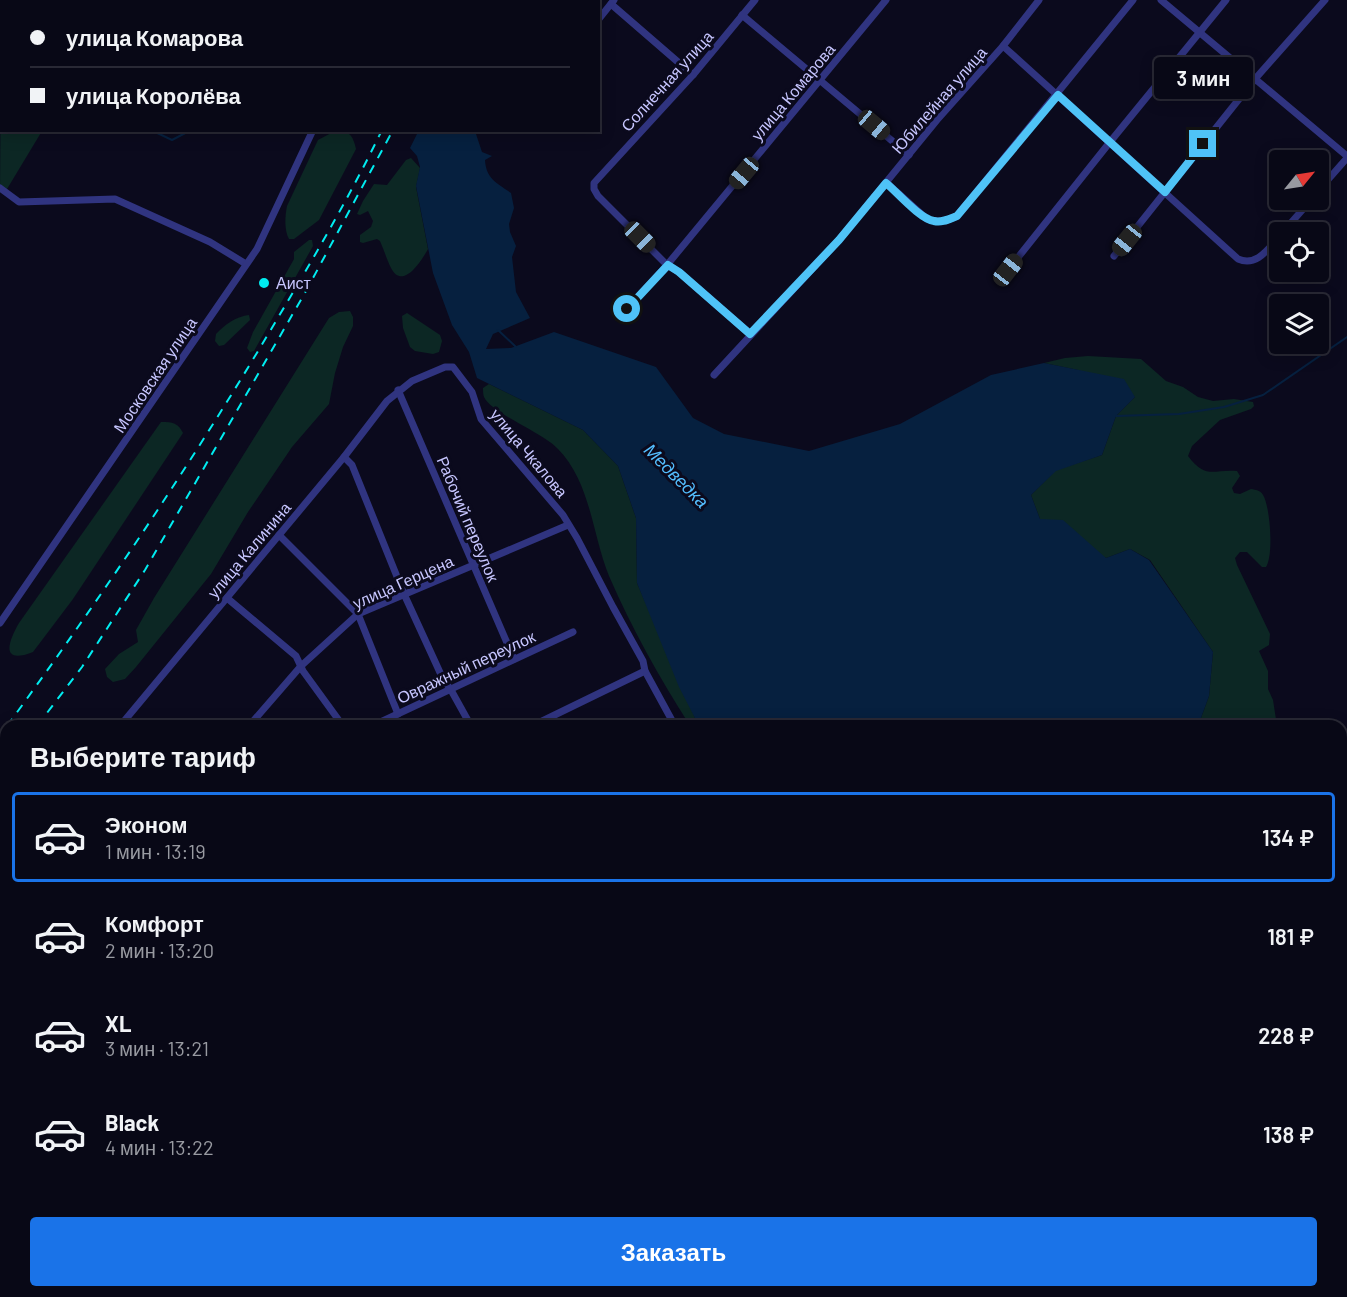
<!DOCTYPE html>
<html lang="ru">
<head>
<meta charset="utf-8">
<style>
  :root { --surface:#080816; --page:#161623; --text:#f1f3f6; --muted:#989aa1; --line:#292935; --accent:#1a73e8 }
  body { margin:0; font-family:Barlow,sans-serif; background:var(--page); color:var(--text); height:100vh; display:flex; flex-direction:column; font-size:22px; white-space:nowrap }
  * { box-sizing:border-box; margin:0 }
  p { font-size:20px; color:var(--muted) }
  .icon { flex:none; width:33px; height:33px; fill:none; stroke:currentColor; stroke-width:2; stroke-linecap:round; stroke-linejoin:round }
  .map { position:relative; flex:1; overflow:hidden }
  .panel { position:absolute; left:0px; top:720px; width:1347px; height:578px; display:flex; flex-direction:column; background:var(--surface); border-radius:18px 18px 0 0; box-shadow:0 3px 15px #0003,0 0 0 2px var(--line) }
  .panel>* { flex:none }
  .hud { position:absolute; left:0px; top:0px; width:600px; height:132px; box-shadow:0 3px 15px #0003,0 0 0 2px var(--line); display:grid; align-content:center; height:132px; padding:0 30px; background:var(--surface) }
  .needle { width:39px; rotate:60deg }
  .tools { position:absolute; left:1269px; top:150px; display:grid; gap:12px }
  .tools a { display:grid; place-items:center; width:60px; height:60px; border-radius:6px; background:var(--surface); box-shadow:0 3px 15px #0003,0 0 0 2px var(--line); font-size:30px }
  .end { position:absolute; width:27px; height:27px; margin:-14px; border:8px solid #4fc3f7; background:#111; box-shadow:0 0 0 3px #111 }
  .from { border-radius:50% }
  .bubble { position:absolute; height:42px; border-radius:6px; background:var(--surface); box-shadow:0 3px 15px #0003,0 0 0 2px var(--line); font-size:20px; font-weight:600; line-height:42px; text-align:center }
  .car { position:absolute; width:18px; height:36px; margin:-18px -9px; border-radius:8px; box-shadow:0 0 4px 2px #0007; background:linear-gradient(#222 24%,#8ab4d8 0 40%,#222 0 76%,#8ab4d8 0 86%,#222 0) }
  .hud b { display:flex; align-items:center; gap:21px; height:57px; font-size:22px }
  .hud b+b { border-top:2px solid var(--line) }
  .hud i { width:15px; height:15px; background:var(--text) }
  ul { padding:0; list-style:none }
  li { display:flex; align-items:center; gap:18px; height:90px; margin:0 12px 9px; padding:0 18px; border:3px solid transparent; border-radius:6px }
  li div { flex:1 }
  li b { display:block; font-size:22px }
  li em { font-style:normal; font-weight:600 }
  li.selected { border-color:var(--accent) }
  li>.icon { width:54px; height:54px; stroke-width:1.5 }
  h2 { padding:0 30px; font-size:27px; line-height:72px }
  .button { display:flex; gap:12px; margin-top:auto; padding:12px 30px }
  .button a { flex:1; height:69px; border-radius:6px; background:var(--accent); color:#fff; font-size:24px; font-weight:600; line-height:69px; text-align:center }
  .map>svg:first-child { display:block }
  .green { fill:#0c2724 }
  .water { fill:#06203f }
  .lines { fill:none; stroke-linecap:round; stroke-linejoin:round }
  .stream { stroke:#06203f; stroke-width:2 }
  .minor { stroke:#303480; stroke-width:7 }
  .rail { stroke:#00edf1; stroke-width:2; stroke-dasharray:9 8; stroke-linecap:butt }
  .route { stroke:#4fc3f7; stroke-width:8 }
  .poi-dot { fill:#00edf1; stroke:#0b0a1d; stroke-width:2 }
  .labels { text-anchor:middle; stroke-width:6; stroke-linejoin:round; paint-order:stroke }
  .street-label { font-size:16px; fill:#c7c6ff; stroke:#0b0a1d }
  .poi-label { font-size:16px; fill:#c7c6ff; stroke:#0b0a1d; text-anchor:start }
  .water-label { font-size:18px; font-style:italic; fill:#54beff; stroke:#0b0a1d }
</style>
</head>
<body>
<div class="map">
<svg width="1347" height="1297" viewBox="0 0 1347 1297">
  <rect width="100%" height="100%" fill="#0b0a1d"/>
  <!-- green -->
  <g class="green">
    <polygon points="1,56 2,130 42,131 4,194 0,192"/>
    <path d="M 335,131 C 350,130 353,136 356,149 L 319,220 L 294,239 L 289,239 C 284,230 285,216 287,206 L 318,140 Z"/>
    <path d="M 411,158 L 420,168 L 416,187 L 428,249 C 422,260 403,291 391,268 C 387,260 384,250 380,241 L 377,239 L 363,243 L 360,242 L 360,235 L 371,227 L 373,221 L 368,211 L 360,215 L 357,214 L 363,201 L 374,184 L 387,185 L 406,160 Z"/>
    <polygon points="309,240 312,240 313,246 254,351 250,352 247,348 253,332 294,259 294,252"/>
    <polygon points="350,311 353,317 353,326 343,347 335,373 329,404 292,447 248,512 211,574 136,667 125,679 113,682 107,677 105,669 119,654 138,642 136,630 154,598 329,318 339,312"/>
    <polygon points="407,313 440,335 442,341 439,352 433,354 415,351 410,347 403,328 402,316"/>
    <path d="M 249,315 L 250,320 L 224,345 L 219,346 L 215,341 L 216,334 C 224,325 237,316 249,315 Z"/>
    <path d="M 1088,356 L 1141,359 L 1166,381 L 1183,387 L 1198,397 L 1213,401 L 1234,399 L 1253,402 L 1254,406 L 1251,409 L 1220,420 L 1192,446 L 1188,456 C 1206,480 1213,469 1237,471 L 1240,476 L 1232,488 L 1234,493 L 1240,494 L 1251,489 C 1256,490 1260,490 1263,495 C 1270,506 1274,555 1266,567 L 1262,567 L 1247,552 L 1240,552 L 1235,558 L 1237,565 L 1270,634 L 1269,645 L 1259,651 L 1268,671 L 1268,689 L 1273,700 L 1277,726 L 1198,726 L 1209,696 L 1213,652 L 1150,560 L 1130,549 L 1106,558 L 1040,519 L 1031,495 L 1056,470 L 1102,455 L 1116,416 L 1135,397 L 1078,370 L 1044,363 L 1065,358 Z"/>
    <path d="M 489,384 L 583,430 L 618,466 L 636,518 L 637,583 L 696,720 L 703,726 L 689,724 C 659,677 631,627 609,576 C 592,534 591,483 558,449 C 544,433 491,413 484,397 C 483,395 483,390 483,388 Z"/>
    <path d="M 161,422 C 173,422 178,423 183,433 L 73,599 L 33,652 C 0,665 8,642 19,623 Z"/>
    <polygon points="1347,802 1347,1008 1341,1012 1341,810"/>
    <polygon points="822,1292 951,1292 953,1297 820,1297"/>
  </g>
  <!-- water -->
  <path class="water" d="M 416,131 L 477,131 L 476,134 L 482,152 L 492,156 L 485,160 C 486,179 497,183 511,193 L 514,208 L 509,224 L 510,232 L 516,246 L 512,257 L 516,292 L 530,318 L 493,334 L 486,349 L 511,348 L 554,332 L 656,367 L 693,418 L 724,434 L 809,451 L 900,424 L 991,375 L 1044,363 L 1124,379 L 1135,397 L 1116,416 L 1102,455 L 1056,471 L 1031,495 L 1040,519 L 1063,520 L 1106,558 L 1130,549 L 1149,560 L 1213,652 L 1209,696 L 1198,726 L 703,726 L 696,720 L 679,687 L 637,583 L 636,518 L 618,466 L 583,430 L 477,378 L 469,352 L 452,325 L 433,273 L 416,186 L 420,167 L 417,156 L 410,148 L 417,134 Z"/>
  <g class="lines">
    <!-- stream -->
    <g class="stream">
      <polyline points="75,0 79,2"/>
      <polyline points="551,2 552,0"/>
      <polyline points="141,130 147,130"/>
      <polyline points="151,130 172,140 191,130"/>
      <polyline points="498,330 516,347"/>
      <polyline points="1116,416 1179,414 1224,407 1263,395 1347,337"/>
      <polyline points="1341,927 1347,932"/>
    </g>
    <!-- minor -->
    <g class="minor">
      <polyline points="1161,0 1347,156"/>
      <polyline points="374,2 375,0"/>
      <polyline points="611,4 693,75"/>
      <polyline points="742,15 909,155"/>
      <polyline points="598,20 614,0"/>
      <path d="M 1003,46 L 1238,259 C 1257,267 1268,249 1280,236"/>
      <path d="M 887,183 L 927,219 C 939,223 946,221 957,216 L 1133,0"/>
      <polyline points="0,188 19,202 115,199 210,242 246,264"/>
      <polyline points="1318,191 1347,158"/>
      <polyline points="1283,232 1311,200"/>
      <polyline points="1114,256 1255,79 1325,0"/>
      <polyline points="1008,270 1110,142 1226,0"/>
      <polyline points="627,309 667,265 886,0"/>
      <polyline points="750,334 679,272 667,265 598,196 594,189 594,183 693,75 755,0"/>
      <polyline points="714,375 839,240 937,120 1003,46 1039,0"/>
      <polyline points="398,390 514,659"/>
      <polyline points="344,457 352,465 404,594 443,679 451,690 471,726"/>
      <polyline points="279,535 358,614 398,714"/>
      <polyline points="227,598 296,656 303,671 343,726"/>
      <polyline points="0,623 257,249 313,130"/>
      <polyline points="120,726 344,457 387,401 412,381 445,367 453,367 472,392 481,419 563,515 577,538 613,607 643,661 645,671 675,726"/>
      <polyline points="249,726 301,666 358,614 568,525"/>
      <polyline points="372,726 573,632"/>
      <polyline points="532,726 645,671"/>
      <polyline points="0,866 6,859"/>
      <polyline points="1341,1017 1347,1014"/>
      <polyline points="0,1031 6,1023"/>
      <polyline points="0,1120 6,1125"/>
      <polyline points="1341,1244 1347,1249"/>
      <polyline points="0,1267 6,1272"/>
      <polyline points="0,1287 6,1279"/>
      <polyline points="476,1292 476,1297"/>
      <polyline points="974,1292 978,1297"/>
      <polyline points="152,1297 153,1292"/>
      <polyline points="591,1297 591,1292"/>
      <polyline points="704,1297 704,1292"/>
      <polyline points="816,1297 816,1292"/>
      <polyline points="1012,1297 1020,1292"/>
    </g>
    <!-- rail -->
    <g class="rail">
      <polyline points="445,2 446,0"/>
      <polyline points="457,2 458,0"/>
      <path d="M 7,726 C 103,595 193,461 276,321 C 313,259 350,196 382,130"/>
      <polyline points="37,726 82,667 145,570 306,291 393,130"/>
      <polyline points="0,744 6,736"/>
      <polyline points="0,774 6,767"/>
    </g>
  </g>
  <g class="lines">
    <!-- route -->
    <path class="route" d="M 627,309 L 668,265 L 679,272 L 750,334 L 839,240 L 886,183 C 898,193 920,219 934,221 C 942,223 949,219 957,216 L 1058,95 L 1165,192 L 1203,144"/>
  </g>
  <!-- markers -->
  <circle class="poi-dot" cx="264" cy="283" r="6"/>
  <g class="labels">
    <!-- street labels -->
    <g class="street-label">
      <text transform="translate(667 81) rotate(-48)" y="6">Солнечная улица</text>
      <text transform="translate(793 92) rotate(-50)" y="6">улица Комарова</text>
      <text transform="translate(939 100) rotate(-49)" y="6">Юбилейная улица</text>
      <text transform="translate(155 375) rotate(-56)" y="6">Московская улица</text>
      <text transform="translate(529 453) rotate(50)" y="6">улица Чкалова</text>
      <text transform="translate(468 519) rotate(67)" y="6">Рабочий переулок</text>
      <text transform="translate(249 550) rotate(-50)" y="6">улица Калинина</text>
      <text transform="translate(403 582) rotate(-24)" y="6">улица Герцена</text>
      <text transform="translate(466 667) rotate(-25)" y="6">Овражный переулок</text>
    </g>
    <!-- poi labels -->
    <g class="poi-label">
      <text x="276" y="289">Аист</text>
    </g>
    <!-- water labels -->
    <g class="water-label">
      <text transform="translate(676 476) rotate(45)" y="6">Медведка</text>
    </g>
  </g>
</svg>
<div class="tools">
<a><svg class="needle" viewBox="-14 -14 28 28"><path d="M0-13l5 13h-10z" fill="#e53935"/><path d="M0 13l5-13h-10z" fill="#989aa1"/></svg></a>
<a><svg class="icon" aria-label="locate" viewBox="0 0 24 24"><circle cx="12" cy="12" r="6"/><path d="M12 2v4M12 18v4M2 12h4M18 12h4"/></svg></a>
<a><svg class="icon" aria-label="layers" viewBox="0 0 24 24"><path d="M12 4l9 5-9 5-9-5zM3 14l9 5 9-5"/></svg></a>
</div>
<i class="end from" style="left:627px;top:309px"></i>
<i class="end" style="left:1203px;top:144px"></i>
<div class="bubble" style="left:1154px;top:57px;width:99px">3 мин</div>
<i class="car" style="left:874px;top:125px;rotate:130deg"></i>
<i class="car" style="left:744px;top:173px;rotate:220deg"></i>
<i class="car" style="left:640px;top:237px;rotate:135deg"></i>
<i class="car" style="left:1127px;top:240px;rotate:219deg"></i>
<i class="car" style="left:1008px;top:270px;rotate:38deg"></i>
<div class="hud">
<b><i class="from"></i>улица Комарова</b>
<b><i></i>улица Королёва</b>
</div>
<section class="panel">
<h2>Выберите тариф</h2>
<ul>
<li class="selected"><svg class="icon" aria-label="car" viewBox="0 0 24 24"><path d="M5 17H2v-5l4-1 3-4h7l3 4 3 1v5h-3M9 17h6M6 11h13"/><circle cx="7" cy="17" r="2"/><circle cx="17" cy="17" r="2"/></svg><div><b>Эконом</b><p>1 мин · 13:19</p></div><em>134 ₽</em></li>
<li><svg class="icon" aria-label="car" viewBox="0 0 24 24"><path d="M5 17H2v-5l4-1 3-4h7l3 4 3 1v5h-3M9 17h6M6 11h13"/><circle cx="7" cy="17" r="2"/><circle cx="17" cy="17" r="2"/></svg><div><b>Комфорт</b><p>2 мин · 13:20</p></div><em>181 ₽</em></li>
<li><svg class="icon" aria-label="car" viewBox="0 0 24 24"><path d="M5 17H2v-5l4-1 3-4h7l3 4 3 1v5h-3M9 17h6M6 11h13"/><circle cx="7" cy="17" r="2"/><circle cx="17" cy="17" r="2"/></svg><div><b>XL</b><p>3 мин · 13:21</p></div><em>228 ₽</em></li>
<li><svg class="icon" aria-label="car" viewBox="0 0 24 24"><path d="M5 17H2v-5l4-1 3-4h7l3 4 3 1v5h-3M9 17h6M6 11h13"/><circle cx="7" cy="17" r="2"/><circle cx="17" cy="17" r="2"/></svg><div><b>Black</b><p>4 мин · 13:22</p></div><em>138 ₽</em></li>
</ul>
<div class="button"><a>Заказать</a></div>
</section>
</div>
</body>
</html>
